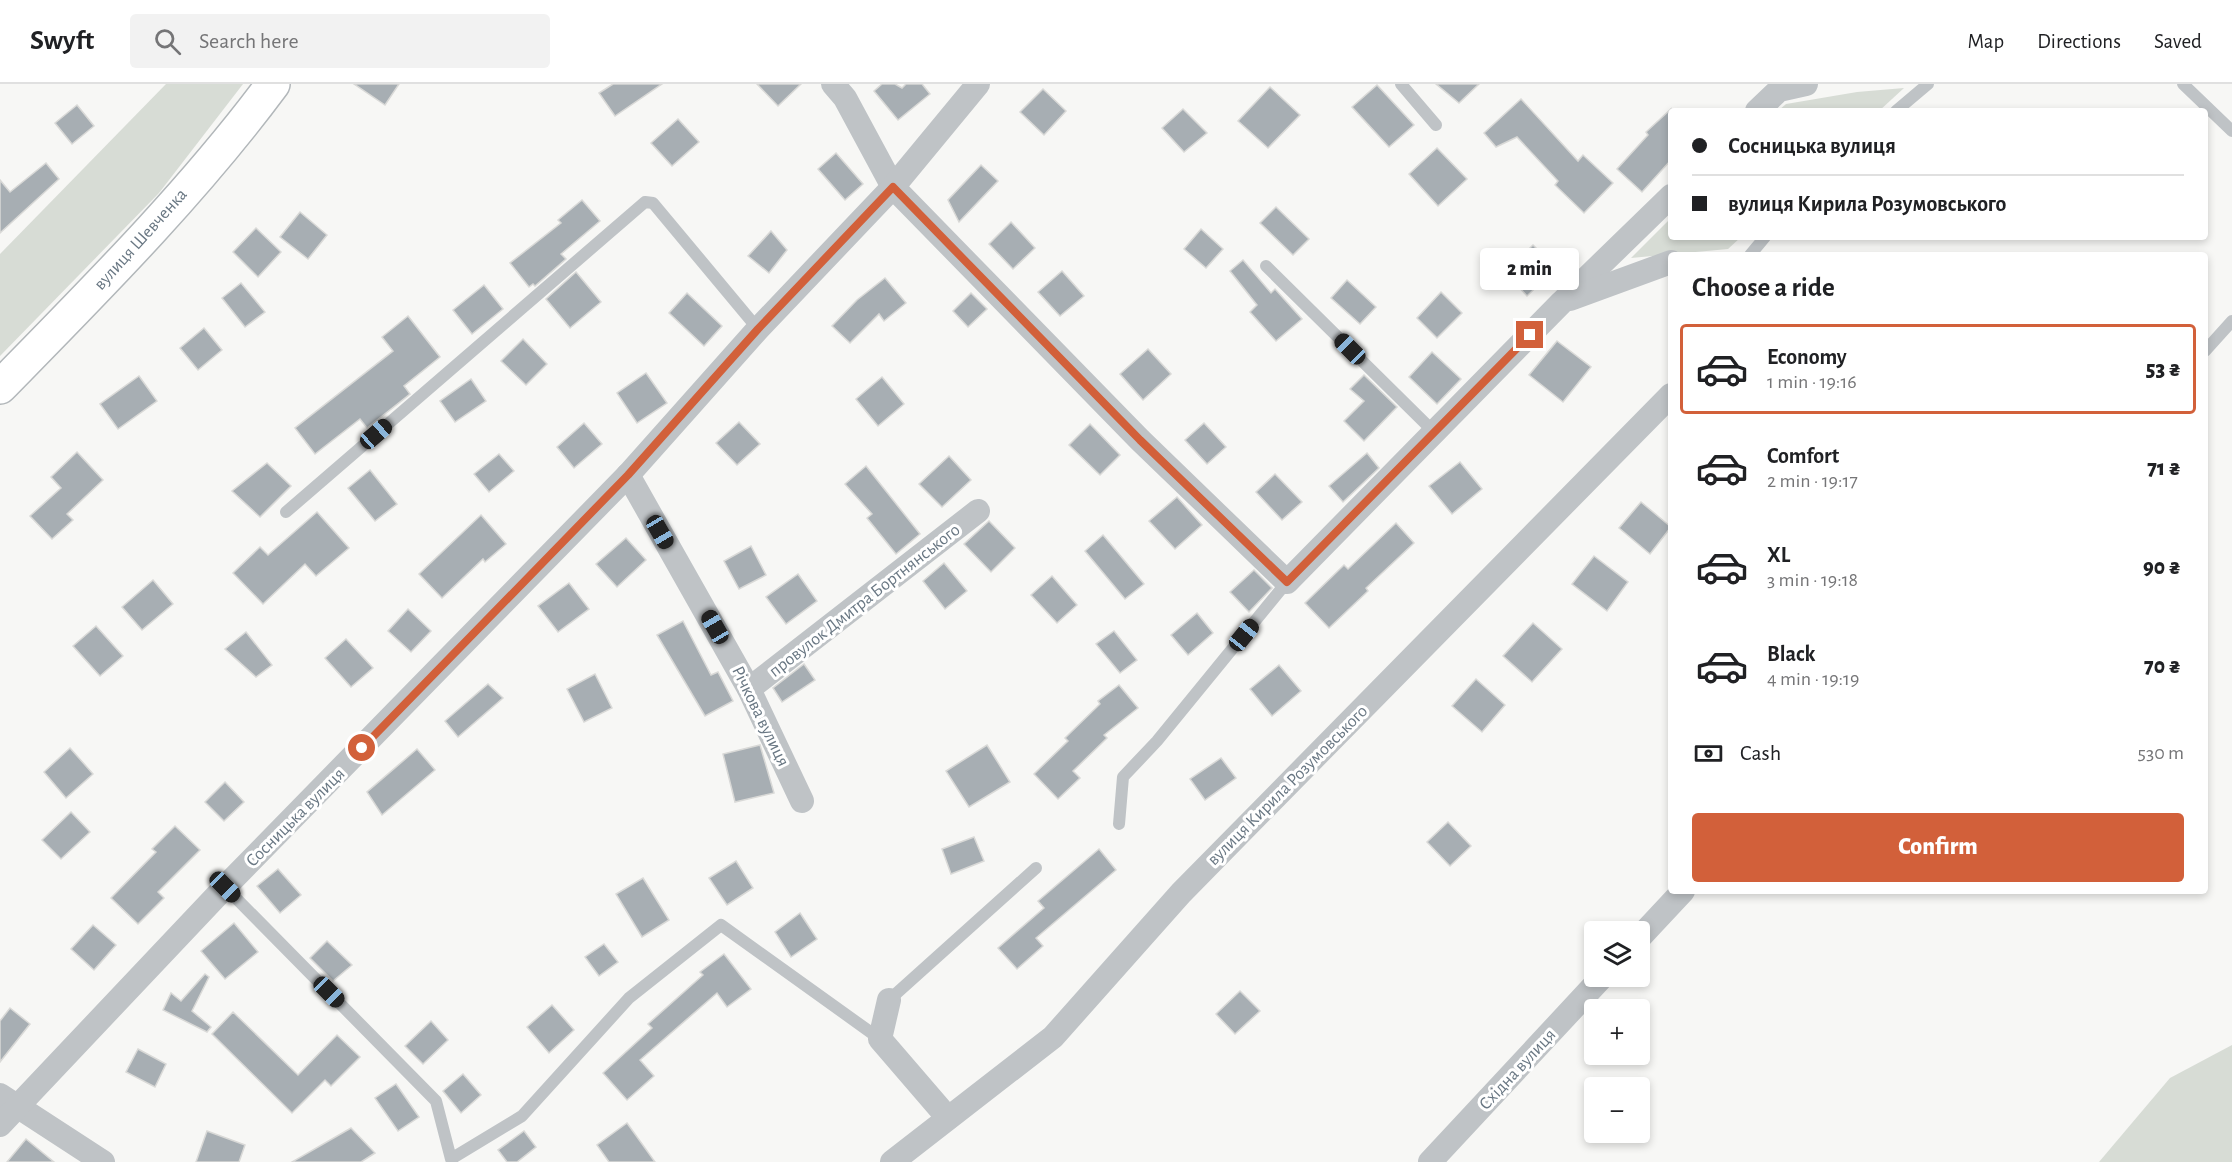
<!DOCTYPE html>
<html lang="en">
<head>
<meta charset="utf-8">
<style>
  :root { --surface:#fff; --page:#f2f2f2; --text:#202124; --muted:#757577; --line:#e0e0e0; --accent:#d2603a }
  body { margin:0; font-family:"Alegreya Sans",sans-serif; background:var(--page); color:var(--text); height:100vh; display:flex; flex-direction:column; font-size:22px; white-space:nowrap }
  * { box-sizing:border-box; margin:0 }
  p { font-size:20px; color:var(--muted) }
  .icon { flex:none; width:33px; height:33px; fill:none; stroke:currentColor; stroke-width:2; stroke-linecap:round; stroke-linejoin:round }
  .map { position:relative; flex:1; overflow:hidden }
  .side { position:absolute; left:1668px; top:168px; width:540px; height:642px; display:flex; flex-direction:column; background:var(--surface); border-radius:6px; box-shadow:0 3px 9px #0003 }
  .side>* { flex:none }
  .banner { position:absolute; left:1668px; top:24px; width:540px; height:132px; border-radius:6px; box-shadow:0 3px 9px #0003; display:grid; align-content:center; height:132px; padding:0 24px; background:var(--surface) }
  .buttons { position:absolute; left:1584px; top:837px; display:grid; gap:12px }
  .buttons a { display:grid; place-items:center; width:66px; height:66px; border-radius:6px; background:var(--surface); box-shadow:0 3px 9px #0003; font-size:30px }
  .end { position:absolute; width:27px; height:27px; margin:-14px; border:8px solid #d2603a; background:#fff; box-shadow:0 0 0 3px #fff }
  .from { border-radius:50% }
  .bubble { position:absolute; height:42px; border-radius:6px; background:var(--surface); box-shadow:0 3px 9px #0003; font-size:20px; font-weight:800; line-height:42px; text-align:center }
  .car { position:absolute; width:18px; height:36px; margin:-18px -9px; border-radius:8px; box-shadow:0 0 4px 2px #0007; background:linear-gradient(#222 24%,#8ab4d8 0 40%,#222 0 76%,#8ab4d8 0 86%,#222 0) }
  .banner b { display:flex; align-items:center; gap:21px; height:57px; font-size:22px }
  .banner b+b { border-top:2px solid var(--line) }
  .banner i { width:15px; height:15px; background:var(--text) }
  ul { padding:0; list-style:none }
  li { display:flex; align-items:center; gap:18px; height:90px; margin:0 12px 9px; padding:0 12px; border:3px solid transparent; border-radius:6px }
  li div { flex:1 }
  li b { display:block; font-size:22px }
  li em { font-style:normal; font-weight:800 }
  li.current { border-color:var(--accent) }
  li>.icon { width:54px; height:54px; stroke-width:1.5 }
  h2 { padding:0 24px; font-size:27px; line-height:72px }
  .pay { display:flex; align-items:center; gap:15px; height:66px; padding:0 24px; font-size:22px }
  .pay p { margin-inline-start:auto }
  .button { display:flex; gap:12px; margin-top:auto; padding:12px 24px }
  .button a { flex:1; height:69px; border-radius:6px; background:var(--accent); color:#fff; font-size:24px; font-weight:800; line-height:69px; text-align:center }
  header { display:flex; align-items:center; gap:36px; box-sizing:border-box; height:84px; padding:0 30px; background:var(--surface); border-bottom:2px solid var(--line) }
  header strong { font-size:28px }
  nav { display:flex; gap:33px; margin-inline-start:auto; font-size:21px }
  .search { width:420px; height:54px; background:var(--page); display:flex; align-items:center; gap:15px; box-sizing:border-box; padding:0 21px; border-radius:6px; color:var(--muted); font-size:22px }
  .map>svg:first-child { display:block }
  .green { fill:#d7dcd5 }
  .building { fill:#a7aeb3; stroke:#d9d9d7; stroke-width:1.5 }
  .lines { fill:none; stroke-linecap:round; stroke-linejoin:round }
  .primary-casing { stroke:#b2b7ba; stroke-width:36 }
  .service { stroke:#bfc3c6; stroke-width:12 }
  .minor { stroke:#bfc3c6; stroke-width:24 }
  .primary { stroke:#fff; stroke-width:33 }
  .route { stroke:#d2603a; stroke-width:8 }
  .labels { text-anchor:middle; stroke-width:6; stroke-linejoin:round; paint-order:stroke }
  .street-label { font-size:18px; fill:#697783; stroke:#fff }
</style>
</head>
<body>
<header>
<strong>Swyft</strong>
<div class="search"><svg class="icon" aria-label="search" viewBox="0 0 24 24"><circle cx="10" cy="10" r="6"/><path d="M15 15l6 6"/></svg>Search here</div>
<nav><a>Map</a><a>Directions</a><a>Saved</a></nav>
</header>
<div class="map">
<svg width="2232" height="1078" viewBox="0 0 2232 1078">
  <rect width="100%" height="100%" fill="#f7f7f5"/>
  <!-- green -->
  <g class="green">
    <polygon points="166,0 243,0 159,109 0,272 0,170"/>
    <polygon points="1904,4 1879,27 1778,27 1786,20 1857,8"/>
    <polygon points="1671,134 1671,153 1741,153 1728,165 1631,174"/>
    <polygon points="2232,961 2232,1078 2099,1078 2170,994"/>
  </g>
  <!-- building -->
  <g class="building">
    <polygon points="354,0 399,0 385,21"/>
    <polygon points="613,0 662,0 615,32 599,9"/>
    <polygon points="757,0 801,0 778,22"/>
    <polygon points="882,0 895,0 902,4 906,0 922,0 930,10 898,36 874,7"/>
    <polygon points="1436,0 1479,0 1459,19"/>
    <polygon points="1377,1 1414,41 1389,63 1352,23"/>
    <polygon points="1270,3 1300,31 1268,64 1238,37"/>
    <polygon points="1043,5 1066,27 1044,51 1020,28"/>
    <polygon points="1521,15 1578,77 1583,71 1613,99 1584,129 1555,101 1558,97 1517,53 1496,63 1484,49"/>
    <polygon points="77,21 94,42 72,60 55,39"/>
    <polygon points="1183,25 1207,49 1184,68 1162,44"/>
    <polygon points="1671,25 1671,76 1642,108 1617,85 1648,51 1646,48"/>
    <polygon points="678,35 699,58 672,82 651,59"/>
    <polygon points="1437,64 1467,95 1438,122 1409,90"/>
    <polygon points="836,69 863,100 845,116 818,85"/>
    <polygon points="46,79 59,95 0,149 0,96 10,108"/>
    <polygon points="981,81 998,97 959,138 948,116"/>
    <polygon points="582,116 600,137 561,170 566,175 535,202 533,200 529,203 510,179 561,139 558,136"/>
    <polygon points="1276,123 1309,155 1293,171 1260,139"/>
    <polygon points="300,128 327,151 308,175 280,153"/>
    <polygon points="1011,138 1035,164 1013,185 989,160"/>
    <polygon points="256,144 281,168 258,193 233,168"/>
    <polygon points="1201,145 1223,165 1206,184 1184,165"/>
    <polygon points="771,147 787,166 769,189 748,172"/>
    <polygon points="1533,161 1556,184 1527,212 1505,188"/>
    <polygon points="1243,176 1271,209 1275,205 1302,235 1276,257 1250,228 1257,221 1230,187"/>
    <polygon points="1062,187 1084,212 1060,232 1038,208"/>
    <polygon points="576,188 601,218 570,244 546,215"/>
    <polygon points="885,194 906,219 884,237 879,230 850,259 832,242 857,216"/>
    <polygon points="1347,196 1376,223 1360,240 1331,214"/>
    <polygon points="241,199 265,228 245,243 222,214"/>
    <polygon points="484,201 503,225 472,250 453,226"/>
    <polygon points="1441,208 1462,229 1437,254 1417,234"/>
    <polygon points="687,209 722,242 704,262 669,229"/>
    <polygon points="971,209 987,225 968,243 953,227"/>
    <polygon points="408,232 440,273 404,302 410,310 367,344 360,335 315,370 295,344 393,267 382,253"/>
    <polygon points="204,244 222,266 198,286 180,264"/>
    <polygon points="523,255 547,280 526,301 501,277"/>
    <polygon points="1557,257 1591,283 1563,318 1529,291"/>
    <polygon points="1148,265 1171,290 1143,316 1120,290"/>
    <polygon points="1432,268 1461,295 1437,320 1409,293"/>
    <polygon points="646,289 667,319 637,339 617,309"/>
    <polygon points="1364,291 1397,323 1364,357 1344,337 1364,317 1350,305"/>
    <polygon points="139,292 157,317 118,345 100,320"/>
    <polygon points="882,293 904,320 878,342 856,315"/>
    <polygon points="471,295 486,317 455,338 440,317"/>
    <polygon points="739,338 760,360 737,381 716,359"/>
    <polygon points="584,339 602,360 574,384 557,363"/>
    <polygon points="1204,339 1226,363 1207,380 1185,356"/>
    <polygon points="1090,340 1120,371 1100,391 1069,361"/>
    <polygon points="77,368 103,396 67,430 73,436 52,455 30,432 61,404 51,393"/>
    <polygon points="1367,369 1379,384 1343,418 1329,402"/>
    <polygon points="499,370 514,387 489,408 474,390"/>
    <polygon points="949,372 971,396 942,423 919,400"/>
    <polygon points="1460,378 1482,405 1452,430 1429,402"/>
    <polygon points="267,379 291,402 260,433 232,407"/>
    <polygon points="866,382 920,450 896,470 867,434 872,430 845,400"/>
    <polygon points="370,386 397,420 375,437 348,404"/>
    <polygon points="1275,390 1302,418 1282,436 1256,408"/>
    <polygon points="1177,413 1202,441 1175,465 1149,437"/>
    <polygon points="1641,418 1671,443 1650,470 1619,444"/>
    <polygon points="317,428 349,464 316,492 305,480 263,520 233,489 260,463 268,471"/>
    <polygon points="481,431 506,460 485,478 483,475 442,514 419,490"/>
    <polygon points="989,437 1015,464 991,488 964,460"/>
    <polygon points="1396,439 1414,459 1366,504 1368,507 1329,544 1305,519 1344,481 1348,485"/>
    <polygon points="1103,451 1144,500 1125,515 1085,467"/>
    <polygon points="626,454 646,476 617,503 596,480"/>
    <polygon points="751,462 766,491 739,505 724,477"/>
    <polygon points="1594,472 1628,498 1607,527 1572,500"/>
    <polygon points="944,479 967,507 945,525 923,497"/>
    <polygon points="1254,486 1272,504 1249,528 1230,508"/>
    <polygon points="798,490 817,517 786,540 766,513"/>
    <polygon points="1052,492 1077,521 1057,539 1031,511"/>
    <polygon points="153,496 173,520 142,546 122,523"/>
    <polygon points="569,499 589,525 558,548 538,522"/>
    <polygon points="408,525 431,547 411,568 388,547"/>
    <polygon points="1197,529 1213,549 1188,571 1171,551"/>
    <polygon points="683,537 711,591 718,588 733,617 705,632 657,551"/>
    <polygon points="1533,539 1562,565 1532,598 1503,572"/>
    <polygon points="96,542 123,572 100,592 73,562"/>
    <polygon points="1114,547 1137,576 1120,589 1096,560"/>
    <polygon points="246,548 272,581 256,593 225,565"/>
    <polygon points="346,555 373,584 351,603 325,574"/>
    <polygon points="804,580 815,596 782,618 773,604"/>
    <polygon points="1279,581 1301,607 1272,632 1250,605"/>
    <polygon points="595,590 612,624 584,638 567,605"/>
    <polygon points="1476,595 1505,621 1482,648 1452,622"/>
    <polygon points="488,600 503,614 458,653 445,637"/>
    <polygon points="1119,601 1138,624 1104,651 1107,654 1073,687 1080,694 1058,715 1034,690 1068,657 1065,654 1100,620 1098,617"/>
    <polygon points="760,661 774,709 735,718 723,670"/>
    <polygon points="987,661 1010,698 969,723 946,687"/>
    <polygon points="70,664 93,690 66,714 44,688"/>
    <polygon points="417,665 435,686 382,731 367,708"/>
    <polygon points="1221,674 1236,694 1205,716 1190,695"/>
    <polygon points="225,698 244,718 224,737 205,718"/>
    <polygon points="71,728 90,748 61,775 42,756"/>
    <polygon points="1448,738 1471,762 1450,782 1427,758"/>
    <polygon points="175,742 200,766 158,808 164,814 138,840 111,814 156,768 152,765"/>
    <polygon points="974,753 984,777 951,790 942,765"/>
    <polygon points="1099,765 1116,786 1036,854 1043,862 1017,885 998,864 1044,824 1038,817"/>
    <polygon points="736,777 753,804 727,821 709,794"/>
    <polygon points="278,785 301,811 280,829 257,802"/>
    <polygon points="643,794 669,836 642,853 616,810"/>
    <polygon points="800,829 817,855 791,873 775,848"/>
    <polygon points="234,839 258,868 225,895 201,867"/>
    <polygon points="93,841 116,861 94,886 71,865"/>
    <polygon points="327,857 352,881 333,897 310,874"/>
    <polygon points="604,860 618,878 599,892 585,873"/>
    <polygon points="724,870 751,905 727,923 717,909 640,976 654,992 627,1016 603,989 652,944 648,940 703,891 700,888"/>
    <polygon points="205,890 209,893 192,927 211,943 207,948 163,926 171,909 181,917"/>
    <polygon points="1240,907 1260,927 1235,950 1216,930"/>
    <polygon points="552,921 574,946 549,969 527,943"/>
    <polygon points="10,924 30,940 0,978 0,937"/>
    <polygon points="233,928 298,991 337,951 360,973 331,1002 325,996 292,1029 212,950"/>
    <polygon points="431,937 448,956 423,980 405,962"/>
    <polygon points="138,965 166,980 155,1003 126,988"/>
    <polygon points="463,990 481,1011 461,1029 443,1007"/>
    <polygon points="396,1000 419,1033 398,1047 375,1014"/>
    <polygon points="627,1039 655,1078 609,1078 597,1061"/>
    <polygon points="351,1044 375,1069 361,1078 292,1078"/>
    <polygon points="207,1047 245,1061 239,1078 196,1078"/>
    <polygon points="524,1047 536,1063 517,1078 507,1078 498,1066"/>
    <polygon points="26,1055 54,1078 7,1078"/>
  </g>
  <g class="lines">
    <defs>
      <path id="primary" d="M 0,303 C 94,207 193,108 273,0"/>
    </defs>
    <!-- primary casing -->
    <use href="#primary" class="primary-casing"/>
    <!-- service -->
    <g class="service">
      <polyline points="1401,0 1436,41"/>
      <polyline points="2183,0 2232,47"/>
      <polyline points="1896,27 1928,0"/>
      <polyline points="1750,171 1765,153"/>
      <polyline points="1266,182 1434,348"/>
      <polyline points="2205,267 2232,237"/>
      <polyline points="286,428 645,118 653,119 758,245"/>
      <polyline points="1119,740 1123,693 1157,657 1287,498"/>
      <polyline points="225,803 436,1017 451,1075 522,1032 629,914 721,841 880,955"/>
      <polyline points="889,916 1036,784"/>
    </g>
    <!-- minor -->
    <g class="minor">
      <polyline points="833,0 845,14 893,103 1140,356 1287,498 1562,218 1671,112"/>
      <polyline points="1757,27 1779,6 1806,0"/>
      <polyline points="1570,215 1671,178"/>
      <polyline points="628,391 749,605 802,717"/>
      <polyline points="749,605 978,427"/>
      <polyline points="1640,853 1683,807"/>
      <polyline points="889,916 880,955 948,1034"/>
      <polyline points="0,1011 103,1078"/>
      <polyline points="0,1041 225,803 628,391 758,245 893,103 978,0"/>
      <polyline points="892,1078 1053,953 1181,809 1671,311"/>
      <polyline points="1430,1078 1603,892"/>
    </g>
    <!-- primary -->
    <use href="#primary" class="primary"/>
  </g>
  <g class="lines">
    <!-- route -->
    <polyline class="route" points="362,664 628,391 758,245 893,103 1140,356 1287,498 1530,251"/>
  </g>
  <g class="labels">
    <!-- street labels -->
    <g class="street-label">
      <text transform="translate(140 155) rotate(-48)" y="6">вулиця Шевченка</text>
      <text transform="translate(864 516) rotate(-38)" y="6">провулок Дмитра Бортнянського</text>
      <text transform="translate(761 632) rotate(64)" y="6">Річкова вулиця</text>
      <text transform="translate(1287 701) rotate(-45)" y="6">вулиця Кирила Розумовського</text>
      <text transform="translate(295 733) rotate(-45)" y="6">Сосницька вулиця</text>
      <text transform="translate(1517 985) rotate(-47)" y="6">Східна вулиця</text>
    </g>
  </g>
</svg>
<div class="buttons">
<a><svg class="icon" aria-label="layers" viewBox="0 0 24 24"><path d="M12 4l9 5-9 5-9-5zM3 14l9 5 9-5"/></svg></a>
<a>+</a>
<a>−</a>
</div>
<i class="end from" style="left:362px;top:664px"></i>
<i class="end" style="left:1530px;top:251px"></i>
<div class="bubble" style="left:1480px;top:164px;width:99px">2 min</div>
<i class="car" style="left:1350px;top:265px;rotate:315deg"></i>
<i class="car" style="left:376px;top:350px;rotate:49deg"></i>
<i class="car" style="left:660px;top:448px;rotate:150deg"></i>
<i class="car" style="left:715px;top:543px;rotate:330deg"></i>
<i class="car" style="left:1244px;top:551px;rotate:39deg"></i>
<i class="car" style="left:225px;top:803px;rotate:135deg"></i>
<i class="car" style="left:329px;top:908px;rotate:135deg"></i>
<div class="banner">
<b><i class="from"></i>Сосницька вулиця</b>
<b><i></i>вулиця Кирила Розумовського</b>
</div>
<section class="side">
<h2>Choose a ride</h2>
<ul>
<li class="current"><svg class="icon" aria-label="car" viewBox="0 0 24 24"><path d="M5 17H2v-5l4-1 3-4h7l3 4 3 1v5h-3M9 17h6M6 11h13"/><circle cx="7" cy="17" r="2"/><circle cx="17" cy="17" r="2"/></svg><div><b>Economy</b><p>1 min · 19:16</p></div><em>53 ₴</em></li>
<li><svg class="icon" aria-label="car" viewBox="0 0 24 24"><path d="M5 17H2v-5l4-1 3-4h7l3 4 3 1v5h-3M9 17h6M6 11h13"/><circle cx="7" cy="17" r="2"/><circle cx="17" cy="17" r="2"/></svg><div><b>Comfort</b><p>2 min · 19:17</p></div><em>71 ₴</em></li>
<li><svg class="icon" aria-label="car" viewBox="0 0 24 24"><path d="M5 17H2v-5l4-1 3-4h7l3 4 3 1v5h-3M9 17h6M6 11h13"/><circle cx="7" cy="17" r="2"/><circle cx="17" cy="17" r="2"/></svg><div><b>XL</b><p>3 min · 19:18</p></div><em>90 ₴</em></li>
<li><svg class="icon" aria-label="car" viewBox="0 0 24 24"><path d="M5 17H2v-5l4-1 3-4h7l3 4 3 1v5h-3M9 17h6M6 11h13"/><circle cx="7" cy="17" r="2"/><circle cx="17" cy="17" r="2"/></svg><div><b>Black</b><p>4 min · 19:19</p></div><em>70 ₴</em></li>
</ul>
<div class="pay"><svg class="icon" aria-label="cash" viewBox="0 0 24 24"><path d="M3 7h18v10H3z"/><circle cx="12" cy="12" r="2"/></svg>Cash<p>530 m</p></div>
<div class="button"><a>Confirm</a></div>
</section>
</div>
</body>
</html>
